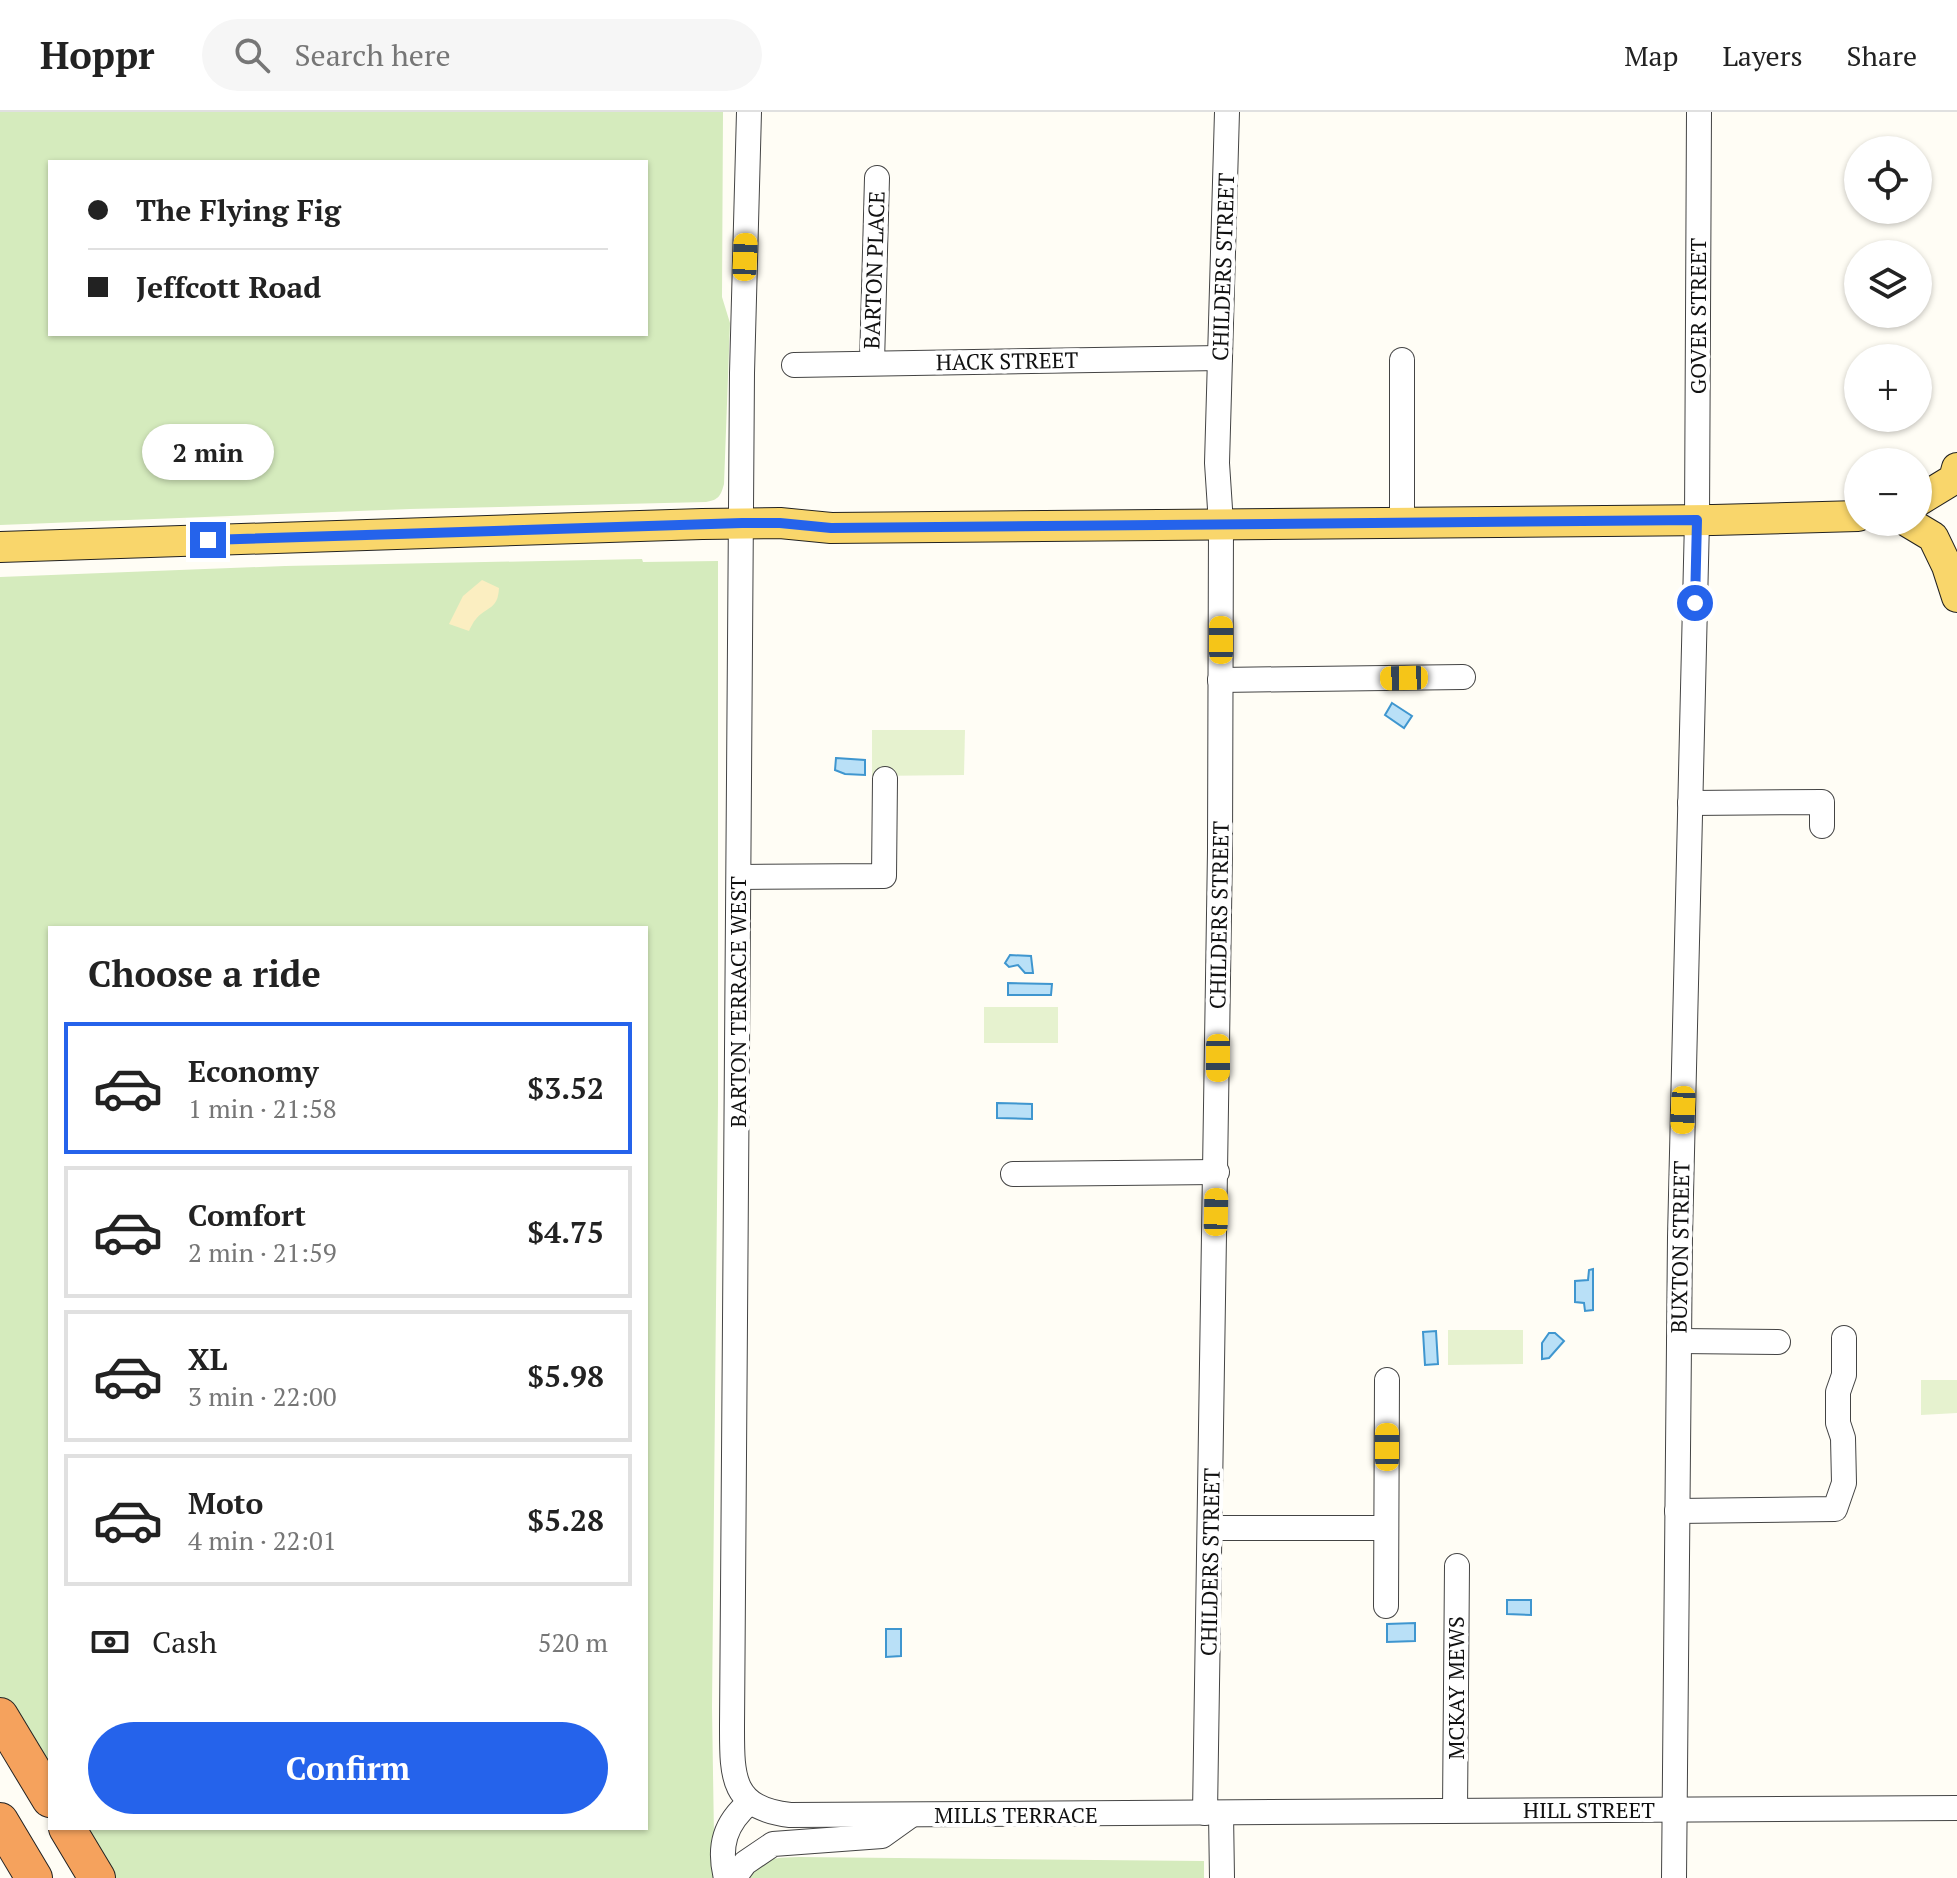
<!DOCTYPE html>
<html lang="en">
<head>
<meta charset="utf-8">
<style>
  :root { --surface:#fff; --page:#f6f6f6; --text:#222; --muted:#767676; --line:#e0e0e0; --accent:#2563eb }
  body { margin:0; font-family:"PT Serif",serif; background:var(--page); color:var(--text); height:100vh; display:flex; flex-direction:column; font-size:30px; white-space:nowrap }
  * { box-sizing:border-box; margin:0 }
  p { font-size:26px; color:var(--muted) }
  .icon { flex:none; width:44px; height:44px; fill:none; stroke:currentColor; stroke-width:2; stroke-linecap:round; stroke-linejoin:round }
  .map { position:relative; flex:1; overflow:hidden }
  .side { position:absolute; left:48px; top:814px; width:600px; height:904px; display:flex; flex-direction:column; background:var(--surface); border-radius:0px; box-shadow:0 2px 6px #0004 }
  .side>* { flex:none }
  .top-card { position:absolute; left:48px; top:48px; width:600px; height:176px; border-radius:0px; box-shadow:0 2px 6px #0004; display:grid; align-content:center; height:176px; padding:0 40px; background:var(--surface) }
  .tools { position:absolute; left:1844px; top:24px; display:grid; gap:16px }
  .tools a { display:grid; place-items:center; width:88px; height:88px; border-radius:50%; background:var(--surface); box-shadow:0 2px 6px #0004; font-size:40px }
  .end { position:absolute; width:36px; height:36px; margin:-18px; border:10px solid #2563eb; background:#fff; box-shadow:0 0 0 4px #fff }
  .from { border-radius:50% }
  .bubble { position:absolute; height:56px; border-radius:28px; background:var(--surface); box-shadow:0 2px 6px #0004; font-size:26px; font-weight:600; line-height:56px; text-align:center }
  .car { position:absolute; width:24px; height:48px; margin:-24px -12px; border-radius:10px; box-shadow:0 0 6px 2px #0007; background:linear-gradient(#f5c518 24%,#345 0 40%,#f5c518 0 76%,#345 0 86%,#f5c518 0) }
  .top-card b { display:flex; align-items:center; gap:28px; height:76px; font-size:30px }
  .top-card b+b { border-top:2px solid var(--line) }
  .top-card i { width:20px; height:20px; background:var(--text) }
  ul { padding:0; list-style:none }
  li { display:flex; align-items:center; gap:24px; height:132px; margin:0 16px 12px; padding:0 24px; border:4px solid var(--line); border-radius:0px }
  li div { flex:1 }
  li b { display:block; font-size:30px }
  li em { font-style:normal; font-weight:600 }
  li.current { border-color:var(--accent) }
  li>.icon { width:72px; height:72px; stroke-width:1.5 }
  h2 { padding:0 40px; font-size:36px; line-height:96px }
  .pay { display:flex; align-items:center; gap:20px; height:88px; padding:0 40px; font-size:30px }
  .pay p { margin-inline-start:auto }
  .action { display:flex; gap:16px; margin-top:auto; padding:16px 40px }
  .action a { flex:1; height:92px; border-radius:48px; background:var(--accent); color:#fff; font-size:32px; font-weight:600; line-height:92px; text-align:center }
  header { display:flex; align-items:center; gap:48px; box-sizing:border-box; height:112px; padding:0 40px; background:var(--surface); border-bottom:2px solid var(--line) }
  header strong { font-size:38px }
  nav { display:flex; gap:44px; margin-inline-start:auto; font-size:28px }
  .search { width:560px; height:72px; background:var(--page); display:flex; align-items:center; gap:20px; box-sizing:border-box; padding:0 28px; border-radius:44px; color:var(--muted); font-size:30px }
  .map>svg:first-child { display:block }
  .green { fill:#d5ebbd; fill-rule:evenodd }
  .sand { fill:#fbeec1 }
  .pitch { fill:#e6f2cf }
  .water { fill:#b9e0f7; stroke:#3f96cf; stroke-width:2 }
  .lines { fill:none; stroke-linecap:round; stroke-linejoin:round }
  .minor-casing { stroke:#444; stroke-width:26 }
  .major-casing { stroke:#222; stroke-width:32 }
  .highway-casing { stroke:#222; stroke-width:38 }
  .minor { stroke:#fff; stroke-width:24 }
  .major { stroke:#f9d66b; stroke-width:30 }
  .highway { stroke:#f5a25d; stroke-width:36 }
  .route { stroke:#2563eb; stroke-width:10 }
  .labels { text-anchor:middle; stroke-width:8; stroke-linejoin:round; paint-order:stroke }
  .street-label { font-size:22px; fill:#111; stroke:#fff }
</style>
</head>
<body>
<header>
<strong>Hoppr</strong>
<div class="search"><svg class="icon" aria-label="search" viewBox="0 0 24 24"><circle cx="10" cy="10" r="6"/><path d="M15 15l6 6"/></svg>Search here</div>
<nav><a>Map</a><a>Layers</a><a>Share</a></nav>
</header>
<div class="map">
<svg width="1957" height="1766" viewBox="0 0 1957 1766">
  <rect width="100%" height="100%" fill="#fffdf5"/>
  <!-- green -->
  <g class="green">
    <path d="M 0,0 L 723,0 L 722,185 L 730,211 L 724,372 C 721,383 719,388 706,390 L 410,397 L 0,413 ZM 50,50 L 646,50 L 646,222 L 50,222 Z"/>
    <polygon points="642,447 643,450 718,449 718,990 712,1595 714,1725 718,1766 106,1766 76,1716 646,1716 646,816 50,816 50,1671 0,1586 0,465 285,454"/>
    <path d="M 799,1745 L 1204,1749 L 1204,1766 L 748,1766 C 765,1745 773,1746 799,1745 Z"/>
  </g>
  <!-- sand -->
  <path class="sand" d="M 482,468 L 499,476 C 498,498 487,494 476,507 C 473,510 471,515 469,519 L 449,512 L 463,484 Z"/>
  <!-- pitch -->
  <g class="pitch">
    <polygon points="872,618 965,618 964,663 872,664"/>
    <rect x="984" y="895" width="74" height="36"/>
    <polygon points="1448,1218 1523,1218 1523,1252 1448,1253"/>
    <polygon points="1921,1268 1957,1268 1957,1301 1921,1303"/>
  </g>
  <!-- water -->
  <g class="water">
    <polygon points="1392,591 1412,604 1404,616 1385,603"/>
    <polygon points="836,646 865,648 865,663 845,662 835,658"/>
    <polygon points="1010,843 1031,844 1033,861 1025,861 1018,853 1009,855 1005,851"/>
    <polygon points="1008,871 1052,872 1051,883 1008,883"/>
    <polygon points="997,991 1032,992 1032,1007 997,1006"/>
    <polygon points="1593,1157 1593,1198 1585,1199 1584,1191 1575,1190 1575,1169 1588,1168 1589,1158"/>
    <polygon points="1436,1219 1438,1252 1425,1253 1423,1220"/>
    <polygon points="1549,1221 1555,1221 1564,1229 1549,1246 1542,1247 1542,1231"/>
    <polygon points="1507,1488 1531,1488 1531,1503 1507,1502"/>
    <polygon points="1415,1511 1415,1529 1387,1530 1387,1512"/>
    <polygon points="886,1517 901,1517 901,1544 886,1545"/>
  </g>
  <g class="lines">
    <defs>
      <g id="minor">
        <path d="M 749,0 L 742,261 L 732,1614 C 732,1665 731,1696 790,1703 L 1957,1696"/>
        <polyline points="872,251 877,66"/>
        <polyline points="794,253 1220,246"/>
        <polyline points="1402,411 1402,248"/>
        <polyline points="1220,568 1463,565"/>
        <polyline points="1690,691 1822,690 1822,714"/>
        <polyline points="739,765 884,764 885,667"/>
        <polyline points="1013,1062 1217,1060"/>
        <polyline points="1679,1229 1778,1230"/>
        <polyline points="1677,1399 1835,1397 1844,1371 1843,1326 1838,1311 1838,1280 1844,1263 1844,1226"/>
        <polyline points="1211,1416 1386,1416"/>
        <polyline points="1386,1494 1387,1268"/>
        <polyline points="1455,1698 1457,1454"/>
        <polyline points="1205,1701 1220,738 1221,412 1217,351 1227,0"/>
        <polyline points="1221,1701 1222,1766"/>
        <path d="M 726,1766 C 718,1734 725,1711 750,1690"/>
        <polyline points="734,1766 745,1751 773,1732 882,1724 910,1704"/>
        <polyline points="1674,1766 1680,1125 1697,408 1699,0"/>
      </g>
      <g id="major">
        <polyline points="1918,389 1954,367 1957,356"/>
        <polyline points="1908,410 1933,425 1947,454 1957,485"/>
        <polyline points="0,435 702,412 780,411 831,416 1713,408 1858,404"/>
      </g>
      <g id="highway">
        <polyline points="0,1604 50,1687"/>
        <polyline points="0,1709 34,1766"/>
        <polyline points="67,1716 97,1766"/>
      </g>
    </defs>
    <!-- minor casing -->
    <use href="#minor" class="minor-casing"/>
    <!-- major casing -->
    <use href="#major" class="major-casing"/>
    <!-- highway casing -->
    <use href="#highway" class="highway-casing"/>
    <!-- minor -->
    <use href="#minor" class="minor"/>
    <!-- major -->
    <use href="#major" class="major"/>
    <!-- highway -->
    <use href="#highway" class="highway"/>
  </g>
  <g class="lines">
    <!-- route -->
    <polyline class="route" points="208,428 742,411 780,411 831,416 1697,408 1695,491"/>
  </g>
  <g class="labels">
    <!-- street labels -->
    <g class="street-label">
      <text transform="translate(1223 155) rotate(-88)" y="8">CHILDERS STREET</text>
      <text transform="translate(874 158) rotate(-88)" y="8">BARTON PLACE</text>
      <text transform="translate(1698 204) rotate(-90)" y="8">GOVER STREET</text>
      <text transform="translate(1007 249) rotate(-1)" y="8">HACK STREET</text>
      <text transform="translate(1219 803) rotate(-89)" y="8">CHILDERS STREET</text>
      <text transform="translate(738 890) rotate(-90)" y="8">BARTON TERRACE WEST</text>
      <text transform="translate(1680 1135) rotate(-89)" y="8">BUXTON STREET</text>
      <text transform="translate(1210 1450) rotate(-89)" y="8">CHILDERS STREET</text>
      <text transform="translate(1456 1576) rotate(-90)" y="8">MCKAY MEWS</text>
      <text x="1589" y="1706">HILL STREET</text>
      <text x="1016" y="1711">MILLS TERRACE</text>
    </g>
  </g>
</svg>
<div class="tools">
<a><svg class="icon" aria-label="locate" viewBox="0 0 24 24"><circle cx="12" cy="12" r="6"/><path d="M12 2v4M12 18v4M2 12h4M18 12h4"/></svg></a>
<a><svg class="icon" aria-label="layers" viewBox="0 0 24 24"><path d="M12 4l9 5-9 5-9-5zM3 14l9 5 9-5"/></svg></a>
<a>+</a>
<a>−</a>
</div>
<i class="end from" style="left:1695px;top:491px"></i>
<i class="end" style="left:208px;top:428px"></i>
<div class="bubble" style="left:142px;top:312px;width:132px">2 min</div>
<i class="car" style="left:745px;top:145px;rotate:2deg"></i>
<i class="car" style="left:1221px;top:528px;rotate:0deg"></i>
<i class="car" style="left:1404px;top:566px;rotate:269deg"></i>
<i class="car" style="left:1218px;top:946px;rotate:180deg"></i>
<i class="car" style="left:1683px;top:998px;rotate:182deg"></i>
<i class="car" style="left:1216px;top:1100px;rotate:1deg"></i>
<i class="car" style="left:1387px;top:1335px;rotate:0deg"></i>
<div class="top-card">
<b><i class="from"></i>The Flying Fig</b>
<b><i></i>Jeffcott Road</b>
</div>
<section class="side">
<h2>Choose a ride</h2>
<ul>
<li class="current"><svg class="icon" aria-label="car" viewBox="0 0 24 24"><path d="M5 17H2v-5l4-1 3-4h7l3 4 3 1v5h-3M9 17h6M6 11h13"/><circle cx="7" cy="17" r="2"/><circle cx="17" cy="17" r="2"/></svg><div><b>Economy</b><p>1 min · 21:58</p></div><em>$3.52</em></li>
<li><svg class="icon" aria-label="car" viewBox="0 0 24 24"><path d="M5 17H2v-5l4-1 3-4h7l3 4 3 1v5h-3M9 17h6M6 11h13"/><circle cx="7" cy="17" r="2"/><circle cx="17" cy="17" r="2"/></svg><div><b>Comfort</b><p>2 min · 21:59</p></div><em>$4.75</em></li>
<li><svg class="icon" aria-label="car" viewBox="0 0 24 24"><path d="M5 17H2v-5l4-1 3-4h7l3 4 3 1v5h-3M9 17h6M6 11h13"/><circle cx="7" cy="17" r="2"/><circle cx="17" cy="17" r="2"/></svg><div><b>XL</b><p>3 min · 22:00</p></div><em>$5.98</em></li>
<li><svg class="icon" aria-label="car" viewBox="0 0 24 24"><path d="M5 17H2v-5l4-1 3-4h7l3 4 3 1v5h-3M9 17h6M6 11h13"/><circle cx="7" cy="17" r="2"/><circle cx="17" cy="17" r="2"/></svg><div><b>Moto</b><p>4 min · 22:01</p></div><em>$5.28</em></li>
</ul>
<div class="pay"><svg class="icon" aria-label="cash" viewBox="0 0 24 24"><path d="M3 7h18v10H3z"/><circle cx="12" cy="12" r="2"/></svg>Cash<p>520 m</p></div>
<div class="action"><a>Confirm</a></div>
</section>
</div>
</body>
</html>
